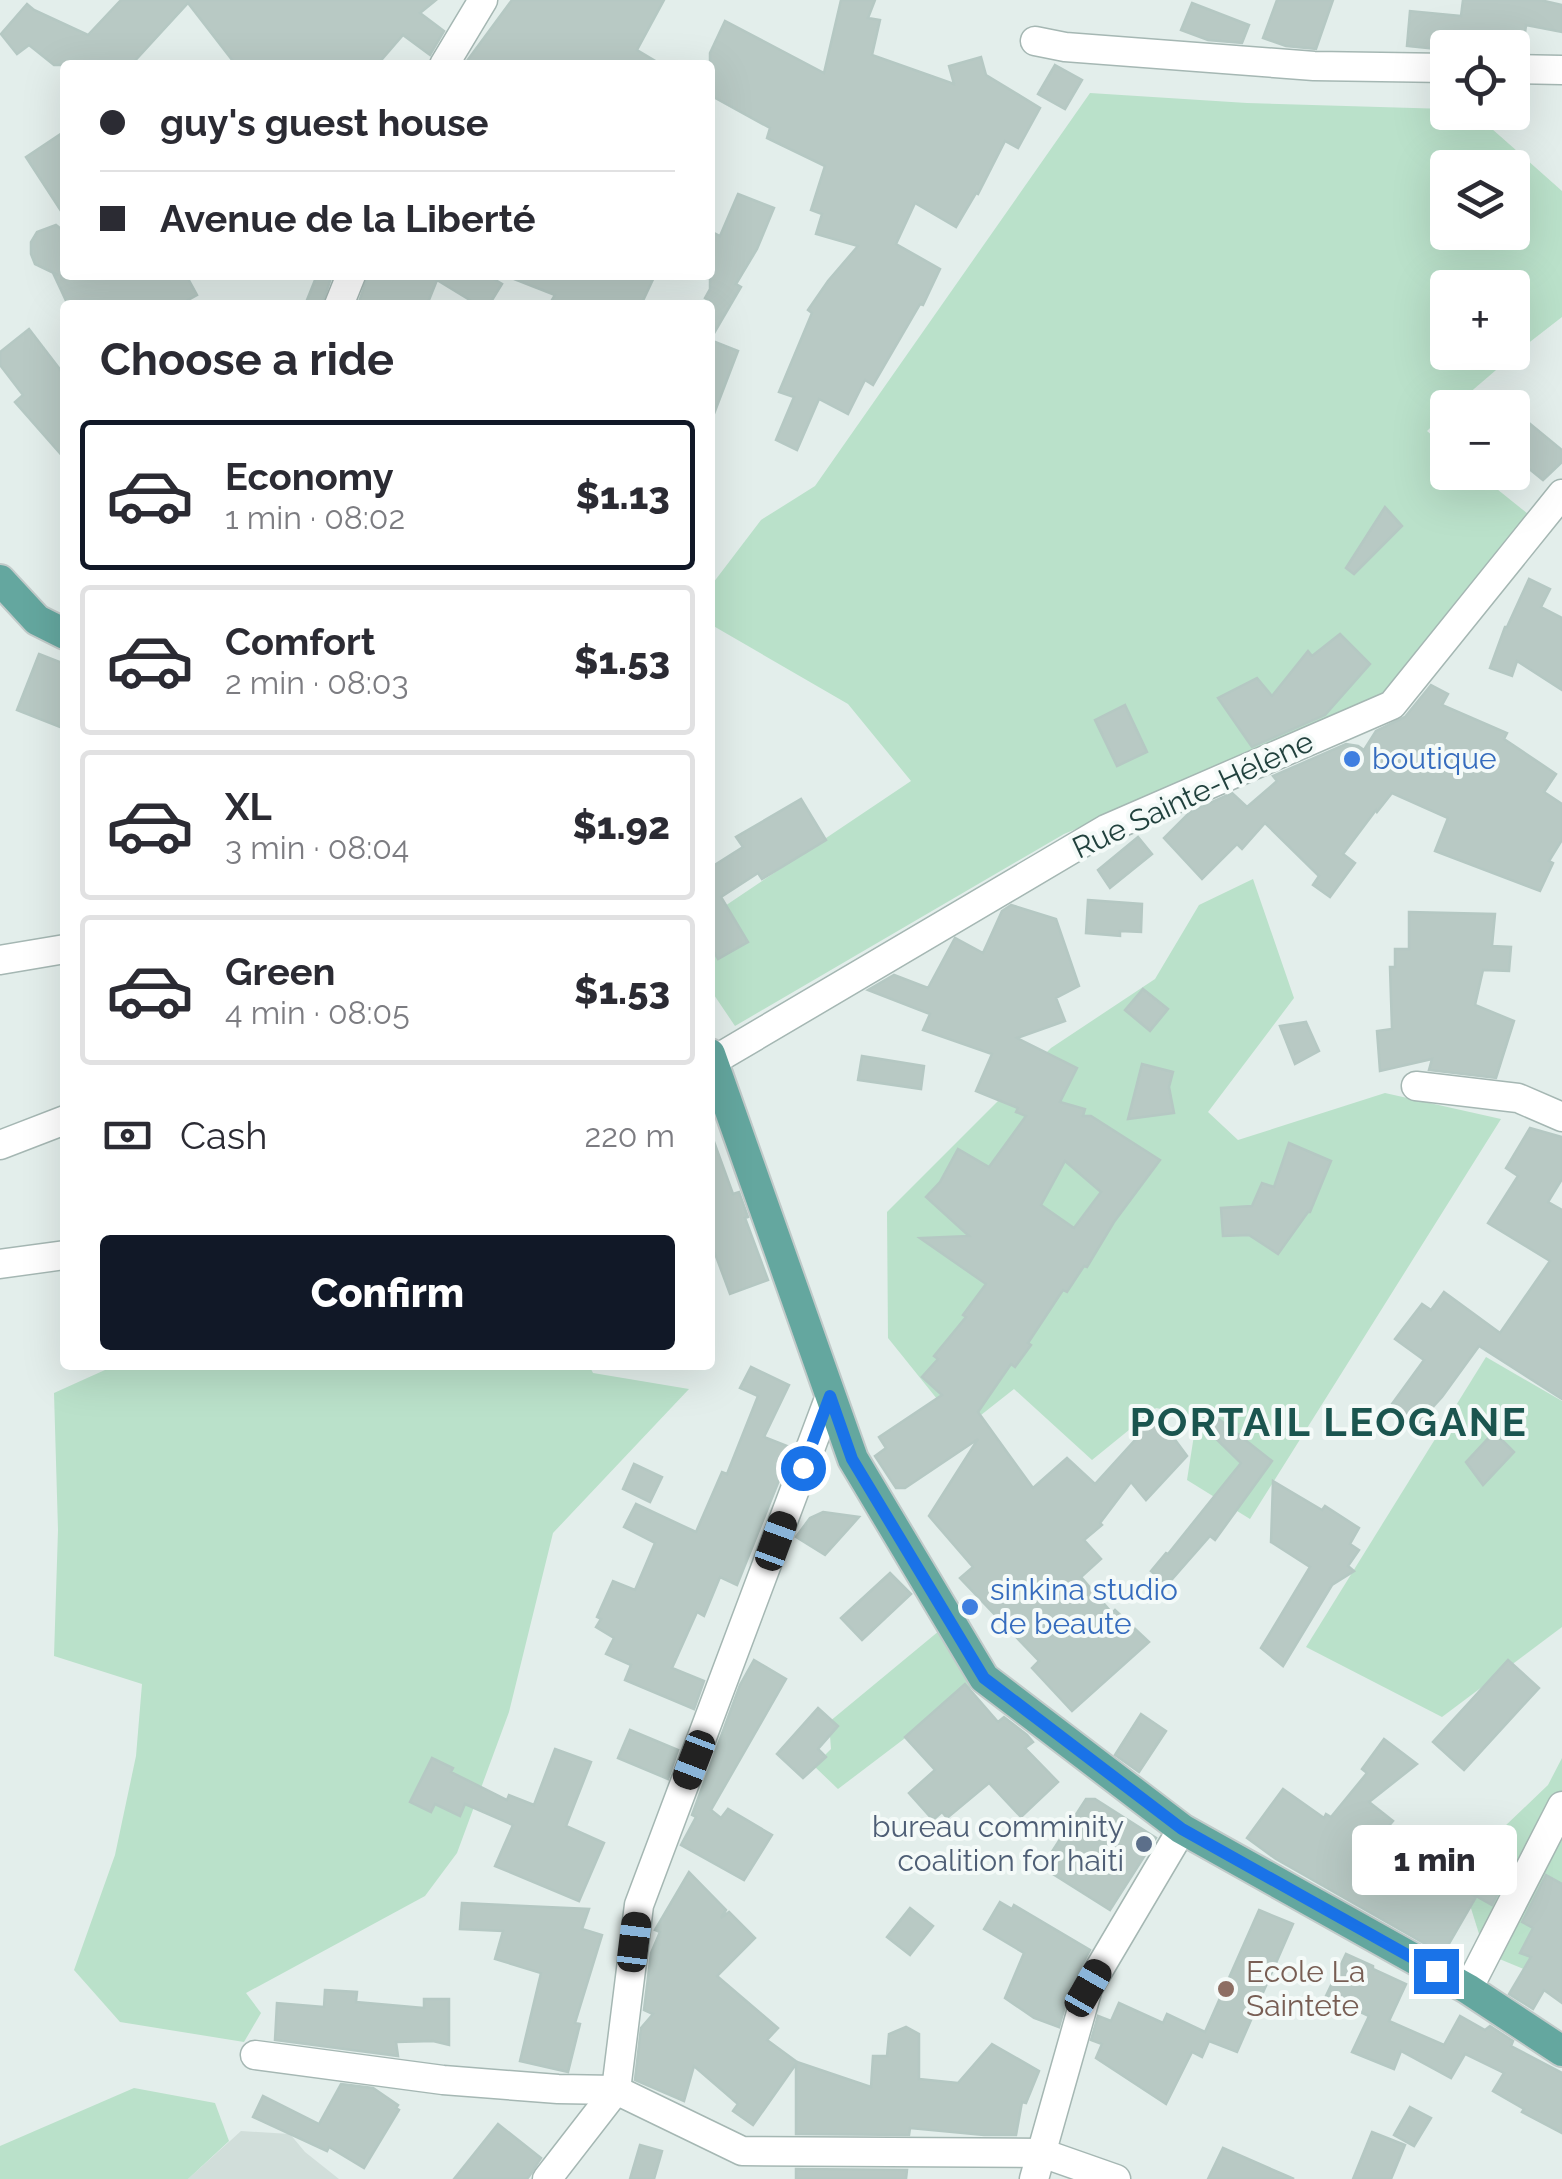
<!DOCTYPE html>
<html lang="en">
<head>
<meta charset="utf-8">
<style>
  :root { --surface:#fff; --page:#f7f7f7; --text:#2b2b33; --muted:#7c7c81; --line:#e1e1e2; --accent:#111827 }
  body { margin:0; font-family:Raleway,sans-serif; background:var(--page); color:var(--text); height:100vh; display:flex; flex-direction:column; font-size:38px; white-space:nowrap }
  * { box-sizing:border-box; margin:0 }
  p { font-size:32px; color:var(--muted) }
  .icon { flex:none; width:55px; height:55px; fill:none; stroke:currentColor; stroke-width:2; stroke-linecap:round; stroke-linejoin:round }
  .map { position:relative; flex:1; overflow:hidden }
  .side { position:absolute; left:60px; top:300px; width:655px; height:1070px; display:flex; flex-direction:column; background:var(--surface); border-radius:10px; box-shadow:0 10px 40px #0002 }
  .side>* { flex:none }
  .hud { position:absolute; left:60px; top:60px; width:655px; height:220px; border-radius:10px; box-shadow:0 10px 40px #0002; display:grid; align-content:center; height:220px; padding:0 40px; background:var(--surface) }
  .fabs { position:absolute; left:1430px; top:30px; display:grid; gap:20px }
  .fabs a { display:grid; place-items:center; width:100px; height:100px; border-radius:10px; background:var(--surface); box-shadow:0 10px 40px #0002; font-size:50px }
  .end { position:absolute; width:45px; height:45px; margin:-22px; border:12px solid #1a73e8; background:#fff; box-shadow:0 0 0 5px #fff }
  .from { border-radius:50% }
  .bubble { position:absolute; height:70px; border-radius:10px; background:var(--surface); box-shadow:0 10px 40px #0002; font-size:32px; font-weight:800; line-height:70px; text-align:center }
  .car { position:absolute; width:30px; height:60px; margin:-30px -15px; border-radius:12px; box-shadow:0 0 8px 2px #0007; background:linear-gradient(#222 24%,#8ab4d8 0 40%,#222 0 76%,#8ab4d8 0 86%,#222 0) }
  .hud b { display:flex; align-items:center; gap:35px; height:95px; font-size:38px }
  .hud b+b { border-top:2px solid var(--line) }
  .hud i { width:25px; height:25px; background:var(--text) }
  ul { padding:0; list-style:none }
  li { display:flex; align-items:center; gap:30px; height:150px; margin:0 20px 15px; padding:0 20px; border:5px solid var(--line); border-radius:10px }
  li div { flex:1 }
  li b { display:block; font-size:38px }
  li em { font-style:normal; font-weight:800 }
  li.selected { border-color:var(--accent) }
  li>.icon { width:90px; height:90px; stroke-width:1.5 }
  h2 { padding:0 40px; font-size:45px; line-height:120px }
  .pay { display:flex; align-items:center; gap:25px; height:110px; padding:0 40px; font-size:38px }
  .pay p { margin-inline-start:auto }
  .button { display:flex; gap:20px; margin-top:auto; padding:20px 40px }
  .button a { flex:1; height:115px; border-radius:10px; background:var(--accent); color:#fff; font-size:40px; font-weight:800; line-height:115px; text-align:center }
  .map>svg:first-child { display:block }
  .built { fill:#d1deda }
  .green { fill:#bae1ca; fill-rule:evenodd }
  .building { fill:#b8c9c4; stroke:#b5c8c3; stroke-width:2.5; fill-rule:evenodd }
  .lines { fill:none; stroke-linecap:round; stroke-linejoin:round }
  .street-casing { stroke:#a5b7b3; stroke-width:31 }
  .primary-casing { stroke:#c1cac9; stroke-width:34 }
  .street { stroke:#fff; stroke-width:28 }
  .primary { stroke:#64a79f; stroke-width:30 }
  .route { stroke:#1a73e8; stroke-width:12 }
  .shop-dot { fill:#3f7fe0; stroke:#f4faf8; stroke-width:4 }
  .service-dot { fill:#5c6f8a; stroke:#f4faf8; stroke-width:4 }
  .education-dot { fill:#8d6e63; stroke:#f4faf8; stroke-width:4 }
  .labels { text-anchor:middle; stroke-width:8; stroke-linejoin:round; paint-order:stroke }
  .shop-label { font-size:30px; fill:#366cbe; stroke:#f4faf8; text-anchor:start }
  .street-label { font-size:30px; fill:#21413d; stroke:#f4faf8 }
  .service-label { font-size:30px; fill:#4e5e75; stroke:#f4faf8; text-anchor:end }
  .education-label { font-size:30px; fill:#785e54; stroke:#f4faf8; text-anchor:start }
  .district-label { font-size:40px; font-weight:bold; letter-spacing:2.5px; fill:#1b554f; stroke:#f4faf8 }
</style>
</head>
<body>
<div class="map">
<svg width="1562" height="2179" viewBox="0 0 1562 2179">
  <rect width="100%" height="100%" fill="#e3eeeb"/>
  <!-- built -->
  <polygon class="built" points="241,2131 290,2134 305,2152 339,2179 188,2179"/>
  <!-- green -->
  <g class="green">
    <path d="M 1090,93 L 1247,103 L 1447,109 L 1448,112 L 1474,113 L 1562,191 L 1562,317 L 1517,352 L 1453,407 L 1448,408 L 1447,412 L 1427,431 L 1447,448 L 1448,472 L 1477,473 L 1538,522 L 1385,700 L 1064,834 L 735,1026 L 710,989 L 710,916 L 911,781 L 848,704 L 710,624 L 710,587 L 761,520 L 815,486 ZM 1448,168 L 1512,168 L 1512,232 L 1448,232 ZM 1448,288 L 1512,288 L 1512,352 L 1448,352 Z"/>
    <polygon points="1253,879 1294,998 1208,1112 1238,1140 1385,1093 1501,1119 1250,1519 1187,1480 1197,1416 1156,1408 1092,1460 1014,1389 962,1430 888,1338 887,1212 1051,1048 1155,979 1199,905"/>
    <polygon points="1486,1357 1562,1401 1562,1627 1442,1717 1306,1647"/>
    <polygon points="116,1365 589,1365 593,1373 689,1389 553,1533 509,1712 457,1853 425,1896 246,1993 261,2013 244,2042 120,2022 74,1970 115,1855 136,1756 142,1684 54,1656 58,1530 54,1393"/>
    <polygon points="945,1626 979,1682 838,1789 814,1766 831,1749 829,1722"/>
    <polygon points="1562,1758 1562,1985 1485,1953 1459,1870 1548,1785"/>
    <polygon points="134,2088 215,2103 229,2141 188,2179 0,2179 0,2146"/>
  </g>
  <!-- building -->
  <g class="building">
    <polygon points="121,0 436,0 420,13 444,31 430,55 403,35 377,65 236,65 188,3 131,65 54,65 29,45 17,54 1,34 27,4 34,10 88,35"/>
    <polygon points="512,0 664,0 637,50 662,65 464,65"/>
    <polygon points="841,0 875,0 868,18 880,20 872,55 954,84 949,66 981,57 986,75 1040,108 1018,148 1005,141 978,194 976,193 956,227 915,203 896,244 940,269 923,305 920,304 873,385 865,380 848,414 819,399 797,450 776,440 794,397 779,392 812,313 808,310 828,281 858,246 816,234 822,214 811,210 825,166 767,138 770,128 710,95 710,53 725,21 824,73"/>
    <polygon points="1277,0 1333,0 1316,49 1286,46 1263,38"/>
    <polygon points="1463,0 1540,0 1562,5 1562,32 1526,25 1523,48 1448,48 1448,50 1407,46 1410,11 1461,16"/>
    <polygon points="1192,3 1249,25 1242,43 1208,40 1181,30"/>
    <polygon points="1055,65 1082,80 1065,109 1038,94"/>
    <polygon points="65,131 65,217 26,157"/>
    <polygon points="738,194 774,208 757,249 736,284 741,287 710,340 738,351 712,419 710,419 710,301 705,298 710,289 710,231 720,236"/>
    <polygon points="56,225 65,232 65,275 186,275 197,295 179,305 68,305 54,275 58,275 35,264 31,254 31,242 37,232"/>
    <polygon points="317,275 332,275 322,305 305,305"/>
    <polygon points="368,275 487,275 502,284 489,305 478,305 437,280 427,305 358,305"/>
    <polygon points="509,275 655,275 641,305 549,305 555,295 509,277"/>
    <polygon points="29,329 65,376 65,459 15,402 23,395 0,365 0,352"/>
    <polygon points="1512,409 1562,450 1562,462 1543,480 1512,455"/>
    <polygon points="1385,507 1402,526 1354,574 1346,568"/>
    <polygon points="1529,579 1550,589 1541,607 1562,618 1562,690 1517,661 1512,676 1490,668 1505,627 1507,627"/>
    <polygon points="1340,634 1370,664 1325,715 1252,747 1218,698 1257,678 1272,696 1308,651 1312,656"/>
    <polygon points="39,654 65,664 65,729 17,710"/>
    <polygon points="1431,685 1448,694 1442,705 1507,733 1504,739 1556,774 1544,792 1562,804 1562,840 1549,861 1553,863 1540,891 1435,851 1448,818 1392,793 1377,812 1376,810 1343,854 1355,863 1330,897 1313,885 1319,876 1265,823 1242,849 1237,844 1202,879 1164,838 1190,812 1232,793 1247,807 1277,781 1273,776 1346,744 1358,746 1364,750 1376,731 1405,717"/>
    <polygon points="1125,705 1147,752 1117,766 1095,720"/>
    <polygon points="801,799 826,840 762,879 758,873 721,897 748,942 718,959 710,945 710,868 743,847 736,837"/>
    <polygon points="1138,837 1152,854 1110,888 1098,870"/>
    <polygon points="1088,900 1142,904 1141,932 1120,931 1120,936 1086,933"/>
    <path d="M 1011,905 L 1056,919 L 1079,986 L 1056,998 L 1065,1021 L 1017,1038 L 1077,1068 L 1060,1102 L 1085,1109 L 1083,1116 L 1091,1116 L 1160,1160 L 1114,1222 L 1087,1267 L 1084,1266 L 1067,1292 L 1063,1290 L 1028,1343 L 1031,1345 L 1015,1367 L 1011,1364 L 978,1412 L 1033,1488 L 1067,1458 L 1095,1484 L 1135,1440 L 1131,1433 L 1156,1414 L 1187,1456 L 1146,1500 L 1131,1482 L 1100,1523 L 1102,1525 L 1084,1540 L 1101,1559 L 1081,1577 L 1112,1613 L 1115,1610 L 1149,1642 L 1072,1711 L 1032,1668 L 1039,1661 L 960,1578 L 973,1567 L 929,1516 L 978,1439 L 905,1488 L 896,1488 L 875,1456 L 886,1448 L 879,1437 L 942,1395 L 922,1377 L 938,1359 L 934,1356 L 966,1317 L 963,1315 L 986,1284 L 920,1238 L 969,1236 L 926,1197 L 940,1182 L 958,1149 L 989,1167 L 1026,1116 L 1016,1112 L 1018,1108 L 976,1091 L 992,1054 L 923,1030 L 930,1014 L 868,990 L 894,975 L 928,988 L 955,938 L 983,953 L 1002,911 ZM 1065,1161 L 1101,1192 L 1074,1228 L 1041,1205 Z"/>
    <polygon points="1409,912 1495,914 1492,946 1511,947 1509,971 1483,970 1475,1005 1514,1021 1496,1078 1429,1070 1432,1059 1380,1071 1377,1031 1392,1029 1390,967 1395,967 1395,949 1409,949"/>
    <polygon points="1143,989 1168,1009 1150,1031 1125,1010"/>
    <polygon points="1306,1022 1319,1051 1295,1064 1280,1026"/>
    <polygon points="862,1056 924,1066 921,1089 858,1080"/>
    <polygon points="1142,1064 1173,1072 1169,1087 1174,1113 1128,1119"/>
    <polygon points="1530,1128 1562,1137 1562,1179 1548,1202 1562,1210 1562,1399 1479,1346 1442,1397 1419,1422 1392,1404 1424,1360 1395,1339 1422,1304 1431,1310 1444,1292 1500,1333 1550,1261 1488,1223 1518,1176 1506,1168"/>
    <polygon points="710,1139 713,1139 733,1194 739,1192 748,1217 745,1218 768,1280 730,1294 710,1240"/>
    <polygon points="1289,1143 1331,1161 1310,1212 1308,1212 1278,1254 1249,1235 1223,1236 1221,1208 1252,1206 1262,1183 1274,1187"/>
    <polygon points="751,1367 789,1385 764,1437 792,1448 737,1585 720,1577 704,1616 697,1612 672,1668 704,1681 694,1709 625,1680 631,1665 606,1654 614,1638 596,1627 601,1619 597,1617 613,1581 635,1590 655,1543 624,1527 636,1504 696,1532 722,1472 727,1474 758,1396 740,1388"/>
    <polygon points="1215,1416 1272,1461 1215,1540 1210,1536 1167,1585 1151,1571 1166,1553 1168,1554 1241,1463 1205,1428"/>
    <polygon points="1494,1432 1514,1452 1483,1485 1466,1462"/>
    <polygon points="634,1464 662,1477 650,1502 623,1489"/>
    <polygon points="1273,1481 1322,1510 1325,1506 1359,1528 1350,1544 1359,1550 1348,1566 1354,1571 1332,1585 1283,1666 1261,1648 1310,1567 1271,1542"/>
    <polygon points="823,1512 859,1517 825,1555 796,1537 810,1518"/>
    <polygon points="890,1573 911,1594 862,1640 841,1618"/>
    <polygon points="754,1660 786,1679 711,1810 721,1818 728,1809 772,1835 744,1880 681,1845 696,1817 692,1815 740,1685"/>
    <polygon points="1508,1660 1539,1688 1464,1770 1433,1742"/>
    <polygon points="965,1684 998,1722 1004,1717 1027,1735 1033,1742 1025,1748 1058,1782 1021,1817 989,1783 947,1818 942,1812 933,1820 909,1793 935,1770 905,1737"/>
    <polygon points="818,1708 838,1726 818,1749 826,1757 803,1778 777,1754"/>
    <polygon points="1141,1714 1166,1731 1139,1772 1115,1755"/>
    <polygon points="630,1730 678,1750 668,1779 618,1758"/>
    <polygon points="1384,1739 1417,1764 1369,1802 1393,1821 1367,1852 1414,1881 1423,1865 1476,1897 1443,1954 1276,1859 1247,1838 1283,1789 1324,1818 1326,1814 1331,1817 1367,1773 1362,1769"/>
    <polygon points="555,1749 591,1762 566,1826 604,1843 579,1901 495,1866 513,1825 465,1804 460,1816 435,1804 431,1812 410,1802 432,1758 453,1768 451,1772 507,1800 509,1795 534,1805"/>
    <polygon points="1086,1799 1095,1799 1156,1838 1110,1910 1042,1867"/>
    <polygon points="1501,1851 1515,1859 1492,1905 1476,1896"/>
    <polygon points="689,1872 726,1910 721,1918 729,1912 755,1938 717,1976 778,2028 767,2040 797,2062 871,2087 873,2056 887,2056 889,2034 906,2027 919,2034 919,2079 958,2083 992,2044 1039,2071 1026,2103 1022,2102 1016,2135 984,2135 910,2128 909,2135 796,2134 796,2064 753,2125 733,2111 738,2104 694,2066 684,2101 635,2080 641,2028 653,2014 644,2010 651,1953 660,1932 655,1930"/>
    <polygon points="1546,1875 1562,1884 1562,2003 1544,1990 1533,2009 1509,1994 1531,1957 1520,1953 1533,1928 1522,1922"/>
    <polygon points="1000,1902 1012,1909 1014,1905 1090,1950 1062,2002 1066,2003 1059,2027 1034,2018 1005,1998 1024,1953 984,1929"/>
    <polygon points="462,1903 589,1909 582,1929 602,1935 575,2023 580,2024 568,2072 520,2061 541,1973 495,1959 503,1931 460,1929"/>
    <polygon points="910,1908 933,1926 910,1955 887,1937"/>
    <polygon points="1259,1910 1293,1924 1237,2052 1209,2041 1202,2057 1192,2052 1166,2104 1096,2058 1102,2044 1091,2040 1098,2016 1111,2021 1119,2003 1163,2023 1167,2014 1205,2032"/>
    <polygon points="1346,1954 1373,1966 1373,1969 1406,1984 1389,2021 1444,2045 1460,2016 1485,2030 1490,2026 1513,2041 1511,2046 1562,2073 1562,2133 1522,2112 1524,2109 1493,2091 1504,2073 1465,2054 1451,2078 1401,2051 1394,2069 1352,2052 1369,2016 1326,1996"/>
    <polygon points="325,1990 357,1992 356,2002 424,2008 424,1999 449,1999 449,2045 433,2041 396,2042 398,2056 275,2040 277,2003 324,2007"/>
    <polygon points="341,2084 373,2088 398,2105 396,2108 399,2110 364,2168 329,2147 327,2151 253,2117 263,2096 319,2124"/>
    <polygon points="1410,2107 1431,2118 1414,2146 1394,2135"/>
    <polygon points="498,2124 541,2158 530,2175 527,2179 454,2179"/>
    <polygon points="1372,2132 1405,2145 1391,2179 1353,2179"/>
    <polygon points="640,2145 662,2151 654,2179 630,2179"/>
    <polygon points="1223,2148 1294,2179 1208,2179"/>
    <polygon points="796,2169 907,2170 906,2179 796,2179"/>
  </g>
  <g class="lines">
    <defs>
      <g id="street">
        <polyline points="1035,41 1065,47 1314,66 1448,68"/>
        <polyline points="444,65 483,0"/>
        <polyline points="1512,69 1562,70"/>
        <polyline points="339,305 351,275"/>
        <polyline points="0,960 65,949"/>
        <polyline points="713,1061 1106,829 1392,705 1562,494"/>
        <polyline points="1416,1086 1518,1098 1562,1117"/>
        <polyline points="0,1145 65,1120"/>
        <polyline points="0,1264 65,1255"/>
        <polyline points="1468,1989 1562,1806"/>
        <polyline points="255,2055 443,2080 558,2089 616,2090 742,2151 1042,2153 1116,2179"/>
        <polyline points="547,2179 616,2090 639,1905 830,1396"/>
        <polyline points="1034,2179 1088,1988 1182,1829"/>
      </g>
      <g id="primary">
        <polyline points="0,580 37,620 65,634"/>
        <polyline points="710,1054 853,1459 984,1678 1182,1829 1468,1989 1562,2051"/>
      </g>
    </defs>
    <!-- street casing -->
    <use href="#street" class="street-casing"/>
    <!-- primary casing -->
    <use href="#primary" class="primary-casing"/>
    <!-- street -->
    <use href="#street" class="street"/>
    <!-- primary -->
    <use href="#primary" class="primary"/>
  </g>
  <g class="lines">
    <!-- route -->
    <polyline class="route" points="803,1468 830,1396 852,1459 984,1678 1182,1829 1436,1971"/>
  </g>
  <!-- markers -->
  <g class="shop-dot">
    <circle cx="1352" cy="759" r="10"/>
    <circle cx="970" cy="1607" r="10"/>
  </g>
  <circle class="service-dot" cx="1144" cy="1844" r="10"/>
  <circle class="education-dot" cx="1226" cy="1989" r="10"/>
  <g class="labels">
    <!-- shop labels -->
    <g class="shop-label">
      <text x="1372" y="769">boutique</text>
      <text x="990" y="1600">sinkina studio<tspan x="990" dy="34">de beaute</tspan></text>
    </g>
    <!-- street labels -->
    <g class="street-label">
      <text transform="translate(1193 795) rotate(-25)" y="10">Rue Sainte-Hélène</text>
    </g>
    <!-- service labels -->
    <g class="service-label">
      <text x="1124" y="1837">bureau comminity<tspan x="1124" dy="34">coalition for haiti</tspan></text>
    </g>
    <!-- education labels -->
    <g class="education-label">
      <text x="1246" y="1982">Ecole La<tspan x="1246" dy="34">Saintete</tspan></text>
    </g>
    <!-- district labels -->
    <g class="district-label">
      <text x="1329" y="1436">PORTAIL LEOGANE</text>
    </g>
  </g>
</svg>
<div class="fabs">
<a><svg class="icon" aria-label="locate" viewBox="0 0 24 24"><circle cx="12" cy="12" r="6"/><path d="M12 2v4M12 18v4M2 12h4M18 12h4"/></svg></a>
<a><svg class="icon" aria-label="layers" viewBox="0 0 24 24"><path d="M12 4l9 5-9 5-9-5zM3 14l9 5 9-5"/></svg></a>
<a>+</a>
<a>−</a>
</div>
<i class="end from" style="left:803px;top:1468px"></i>
<i class="end" style="left:1436px;top:1971px"></i>
<div class="bubble" style="left:1352px;top:1825px;width:165px">1 min</div>
<i class="car" style="left:776px;top:1541px;rotate:20deg"></i>
<i class="car" style="left:694px;top:1760px;rotate:201deg"></i>
<i class="car" style="left:634px;top:1942px;rotate:7deg"></i>
<i class="car" style="left:1088px;top:1988px;rotate:30deg"></i>
<div class="hud">
<b><i class="from"></i>guy's guest house</b>
<b><i></i>Avenue de la Liberté</b>
</div>
<section class="side">
<h2>Choose a ride</h2>
<ul>
<li class="selected"><svg class="icon" aria-label="car" viewBox="0 0 24 24"><path d="M5 17H2v-5l4-1 3-4h7l3 4 3 1v5h-3M9 17h6M6 11h13"/><circle cx="7" cy="17" r="2"/><circle cx="17" cy="17" r="2"/></svg><div><b>Economy</b><p>1 min · 08:02</p></div><em>$1.13</em></li>
<li><svg class="icon" aria-label="car" viewBox="0 0 24 24"><path d="M5 17H2v-5l4-1 3-4h7l3 4 3 1v5h-3M9 17h6M6 11h13"/><circle cx="7" cy="17" r="2"/><circle cx="17" cy="17" r="2"/></svg><div><b>Comfort</b><p>2 min · 08:03</p></div><em>$1.53</em></li>
<li><svg class="icon" aria-label="car" viewBox="0 0 24 24"><path d="M5 17H2v-5l4-1 3-4h7l3 4 3 1v5h-3M9 17h6M6 11h13"/><circle cx="7" cy="17" r="2"/><circle cx="17" cy="17" r="2"/></svg><div><b>XL</b><p>3 min · 08:04</p></div><em>$1.92</em></li>
<li><svg class="icon" aria-label="car" viewBox="0 0 24 24"><path d="M5 17H2v-5l4-1 3-4h7l3 4 3 1v5h-3M9 17h6M6 11h13"/><circle cx="7" cy="17" r="2"/><circle cx="17" cy="17" r="2"/></svg><div><b>Green</b><p>4 min · 08:05</p></div><em>$1.53</em></li>
</ul>
<div class="pay"><svg class="icon" aria-label="cash" viewBox="0 0 24 24"><path d="M3 7h18v10H3z"/><circle cx="12" cy="12" r="2"/></svg>Cash<p>220 m</p></div>
<div class="button"><a>Confirm</a></div>
</section>
</div>
</body>
</html>
